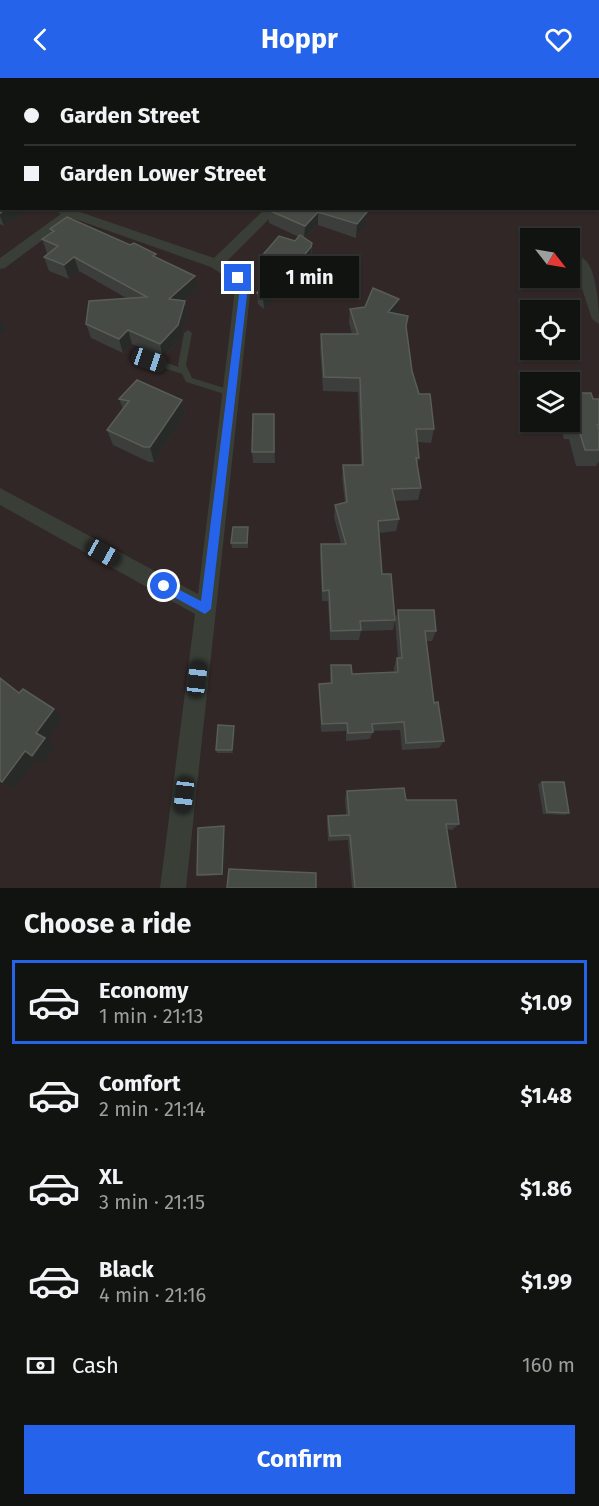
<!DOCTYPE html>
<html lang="en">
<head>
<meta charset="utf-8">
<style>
  :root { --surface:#111311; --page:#1a1c1a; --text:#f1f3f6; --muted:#9c9e9f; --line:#303231; --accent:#2563eb }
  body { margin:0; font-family:"Fira Sans",sans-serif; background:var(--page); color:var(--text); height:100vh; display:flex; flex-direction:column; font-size:22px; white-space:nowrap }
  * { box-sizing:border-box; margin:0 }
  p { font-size:20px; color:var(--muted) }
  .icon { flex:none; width:33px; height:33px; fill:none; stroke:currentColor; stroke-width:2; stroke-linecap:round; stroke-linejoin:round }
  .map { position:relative; height:810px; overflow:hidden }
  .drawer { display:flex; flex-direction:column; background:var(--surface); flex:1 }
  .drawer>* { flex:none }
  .guide { position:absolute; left:0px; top:0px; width:600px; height:132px; box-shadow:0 2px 4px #0004,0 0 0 2px var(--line); display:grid; align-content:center; height:132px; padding:0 24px; background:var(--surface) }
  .needle { width:39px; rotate:121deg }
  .fabs { position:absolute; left:520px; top:150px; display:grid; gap:12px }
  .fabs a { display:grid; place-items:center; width:60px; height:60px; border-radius:0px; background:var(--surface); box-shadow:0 2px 4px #0004,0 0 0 2px var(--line); font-size:30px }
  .end { position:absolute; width:27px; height:27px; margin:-14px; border:8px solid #2563eb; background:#fff; box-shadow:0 0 0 3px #fff }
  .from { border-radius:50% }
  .bubble { position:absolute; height:42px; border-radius:0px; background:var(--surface); box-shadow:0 2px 4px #0004,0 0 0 2px var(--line); font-size:20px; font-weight:700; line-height:42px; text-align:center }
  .car { position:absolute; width:18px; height:36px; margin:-18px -9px; border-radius:8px; box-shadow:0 0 4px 2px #0007; background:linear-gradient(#222 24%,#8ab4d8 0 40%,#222 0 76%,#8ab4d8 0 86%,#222 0) }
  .guide b { display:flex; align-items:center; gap:21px; height:57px; font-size:22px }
  .guide b+b { border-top:2px solid var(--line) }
  .guide i { width:15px; height:15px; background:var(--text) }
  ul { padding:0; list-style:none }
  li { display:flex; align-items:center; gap:18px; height:84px; margin:0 12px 9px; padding:0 12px; border:3px solid transparent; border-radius:0px }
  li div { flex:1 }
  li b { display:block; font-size:22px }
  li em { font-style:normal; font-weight:700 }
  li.on { border-color:var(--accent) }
  li>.icon { width:54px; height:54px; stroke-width:1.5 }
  h2 { padding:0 24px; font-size:27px; line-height:72px }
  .pay { display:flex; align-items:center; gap:15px; height:66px; padding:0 24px; font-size:22px }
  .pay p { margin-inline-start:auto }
  .primary-button { display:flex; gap:12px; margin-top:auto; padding:12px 24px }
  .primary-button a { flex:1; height:69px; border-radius:0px; background:var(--accent); color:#fff; font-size:24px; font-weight:700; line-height:69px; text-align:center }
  header { display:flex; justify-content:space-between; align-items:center; height:78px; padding:0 24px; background:var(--accent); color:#fff; font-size:27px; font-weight:700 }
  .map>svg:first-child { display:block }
  .green { fill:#312726; fill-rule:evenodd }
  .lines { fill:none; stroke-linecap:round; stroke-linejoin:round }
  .lane { fill:#393e37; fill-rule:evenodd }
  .street { fill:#393e37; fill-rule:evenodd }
  .wall { fill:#3b3e3a }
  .shaded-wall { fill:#272a27 }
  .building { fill:#474b46; stroke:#585d55; stroke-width:1.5 }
  .route { fill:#2563eb }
</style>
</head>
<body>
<header><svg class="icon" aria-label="back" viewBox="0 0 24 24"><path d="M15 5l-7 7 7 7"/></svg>Hoppr<svg class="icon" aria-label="heart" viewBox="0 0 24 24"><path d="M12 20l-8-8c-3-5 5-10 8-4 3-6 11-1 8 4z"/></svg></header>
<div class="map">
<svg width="599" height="810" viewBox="0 0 599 810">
  <rect width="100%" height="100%" fill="#171917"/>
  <!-- green -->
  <path class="green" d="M 0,0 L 599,0 L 599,810 L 0,810 ZM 2,2 L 598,2 L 598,130 L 2,130 ZM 531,160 L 570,160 L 570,200 L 531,200 ZM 531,232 L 570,232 L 570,272 L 531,272 ZM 531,304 L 570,304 L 570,344 L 531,344 Z"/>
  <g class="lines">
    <!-- lane -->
    <g class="lane">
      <polygon points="66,0 72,0 70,2 65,2"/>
      <polygon points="188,252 192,255 186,287 192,300 234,313 235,315 234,317 231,318 186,304 182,296 146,284 145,282 146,280 149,279 179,289 178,287 184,255"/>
    </g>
    <!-- street -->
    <g class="street">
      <polygon points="231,0 242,0 230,2"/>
      <polygon points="298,0 312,0 313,2 299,2"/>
      <rect x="0" y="105" width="2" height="8"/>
      <polygon points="50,130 82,130 80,134 214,180 266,130 280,130 225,185 243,198 250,217 186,810 160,810 195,536 0,427 0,410 198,516 235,211 229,201 211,189 72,140 5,190 0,191 0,180 61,136"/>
      <path d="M 580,179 C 597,183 599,231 599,246 L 592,241 L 573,183 Z"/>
    </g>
  </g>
  <!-- wall -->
  <g class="wall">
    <polygon points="74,0 133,0 131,2 76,2"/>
    <polygon points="415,0 451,0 450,2 422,2"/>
    <polygon points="0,16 2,17 2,57 0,57"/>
    <polygon points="0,113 2,130 24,130 25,134 4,148 0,146"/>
    <polygon points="268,132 367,134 366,147 356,160 318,147 305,160 312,165 312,176 311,180 303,189 303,194 282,219 278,218 264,231 258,226 257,215 273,194 262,190 261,179 295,163 299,159 269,145"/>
    <polygon points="50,151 157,180 197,211 185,223 187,236 181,261 163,279 132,266 123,275 91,260 86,246 128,221 79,193 69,201 49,193 44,179 48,176 47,175 42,161 51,154"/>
    <polygon points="350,231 396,235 406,248 412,293 419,316 434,351 431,365 418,364 419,380 417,389 421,410 418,422 395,423 399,441 396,453 379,455 382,496 395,542 398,532 436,553 432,563 426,563 434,625 444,663 439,670 402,672 400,652 373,653 370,661 346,663 346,653 321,654 319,614 319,606 330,605 330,597 331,587 352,596 394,594 394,589 397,580 398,580 395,543 393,552 361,553 359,562 330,562 328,523 322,523 320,478 321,466 341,466 334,439 335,427 345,425 342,400 343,387 361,387 358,314 323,313 320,270 321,256 352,256 349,245"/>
    <polygon points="570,315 599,322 599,383 596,388 576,388 569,361 564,361 559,344 570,344"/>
    <polygon points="119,321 182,322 185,337 154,384 149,384 113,367 107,352 123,331"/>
    <polygon points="274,348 275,385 253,385 252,374"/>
    <polygon points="248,449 248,470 232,470 231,465"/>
    <polygon points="235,651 233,675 217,675 216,672"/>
    <polygon points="542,704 569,735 565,737 543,736 538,706"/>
    <polygon points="347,713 406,722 459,746 452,752 447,751 456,810 352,810 348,762 328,763 327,744 328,738 346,737 345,720"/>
    <polygon points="225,750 224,797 199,798 197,797"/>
  </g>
  <!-- shaded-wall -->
  <g class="shaded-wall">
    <polygon points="113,0 133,0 131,2 113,2"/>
    <polygon points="7,130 24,130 25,134 4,148 0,138 0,135"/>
    <polygon points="318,134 318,147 304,161 305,148"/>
    <polygon points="367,134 366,147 356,160 357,146"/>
    <polygon points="312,165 311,180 303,189 303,194 282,219 281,208"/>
    <polygon points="74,179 79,193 69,201 64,187"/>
    <polygon points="195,198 197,211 185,223 187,236 181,261 163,279 160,266 169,221"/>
    <polygon points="278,207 278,218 264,231 263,220"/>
    <polygon points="399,221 396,235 388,234"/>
    <polygon points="0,241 5,252 0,256"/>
    <polygon points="128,252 132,266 123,275 119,261"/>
    <polygon points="182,322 185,337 154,384 150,369"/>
    <polygon points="54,631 63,640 47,662 55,668 43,685 32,678 36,655"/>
    <polygon points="234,648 235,651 233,675 232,672"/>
    <polygon points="25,673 36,681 14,711 2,704"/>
    <polygon points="224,748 225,750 224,797 222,796"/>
  </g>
  <!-- building -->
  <g class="building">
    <polygon points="0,16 2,17 2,45 0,45"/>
    <polygon points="0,114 2,114 2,130 7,130 0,135"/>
    <polygon points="270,130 358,130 367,134 357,146 318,134 305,148 268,132"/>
    <polygon points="67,139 130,167 134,165 156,176 153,178 195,198 169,221 185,223 178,247 160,266 128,252 119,261 86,246 89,223 147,219 74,179 64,187 44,179 58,168 42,161 54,153 50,151"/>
    <polygon points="300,157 312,165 311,169 300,182 303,183 281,208 278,207 263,220 257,215 279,185 261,179 279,158 295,163"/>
    <polygon points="373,210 399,221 388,234 408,238 406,248 412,293 419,316 430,316 434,351 416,351 419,380 416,380 421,410 392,411 399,441 378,443 382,496 391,496 395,542 360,543 361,552 331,553 329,512 323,513 321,466 346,466 335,427 347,424 343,387 363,387 360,300 324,299 321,256 358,256 350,231 365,229"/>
    <polygon points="137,302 182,322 150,369 144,369 107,352 129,323 119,321"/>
    <polygon points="570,315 591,315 593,321 599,321 599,347 597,347 599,351 599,372 585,372 577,345 573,345 570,335"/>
    <polygon points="253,336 274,336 274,374 252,374"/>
    <polygon points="233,449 248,449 247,465 231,465"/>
    <polygon points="398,532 434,532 436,553 425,553 434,625 438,624 444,663 406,665 404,644 372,646 373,654 348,655 347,645 322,646 319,606 332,605 331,587 351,587 352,596 398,594 397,580 402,580"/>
    <polygon points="0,600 19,615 23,611 54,631 36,655 45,660 32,678 25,673 2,704 0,703"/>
    <polygon points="218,647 234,648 232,672 216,672"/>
    <polygon points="542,704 564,704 569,735 547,734"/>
    <polygon points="404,710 406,722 456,722 459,746 446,746 456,810 355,810 350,757 330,758 328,738 349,737 347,713"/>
    <polygon points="224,748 222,796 197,797 198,750"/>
    <polygon points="229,791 316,795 316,810 227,810"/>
  </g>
  <!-- route -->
  <polygon class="route" points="238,197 246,207 247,217 211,531 205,536 161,512 159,508 164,504 201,523 239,217 238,207 234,200"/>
</svg>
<div class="fabs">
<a><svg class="needle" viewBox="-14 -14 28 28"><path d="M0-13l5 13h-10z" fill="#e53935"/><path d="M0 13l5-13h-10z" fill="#9c9e9f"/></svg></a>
<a><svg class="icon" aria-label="locate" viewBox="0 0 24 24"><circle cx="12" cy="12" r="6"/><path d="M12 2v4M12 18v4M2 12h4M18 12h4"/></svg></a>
<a><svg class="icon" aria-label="layers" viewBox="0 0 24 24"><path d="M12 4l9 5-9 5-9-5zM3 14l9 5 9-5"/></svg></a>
</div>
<i class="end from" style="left:164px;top:508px"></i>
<i class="end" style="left:238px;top:200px"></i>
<div class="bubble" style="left:260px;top:178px;width:99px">1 min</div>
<i class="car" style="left:149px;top:282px;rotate:109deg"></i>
<i class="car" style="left:103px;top:475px;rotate:119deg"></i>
<i class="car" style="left:197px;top:601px;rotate:7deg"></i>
<i class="car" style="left:184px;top:717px;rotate:187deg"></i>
<div class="guide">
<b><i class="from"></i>Garden Street</b>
<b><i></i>Garden Lower Street</b>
</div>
</div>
<section class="drawer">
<h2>Choose a ride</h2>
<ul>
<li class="on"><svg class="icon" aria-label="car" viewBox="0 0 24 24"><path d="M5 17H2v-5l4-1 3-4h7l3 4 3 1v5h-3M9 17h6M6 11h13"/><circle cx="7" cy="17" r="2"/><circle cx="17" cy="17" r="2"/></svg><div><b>Economy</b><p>1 min · 21:13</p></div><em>$1.09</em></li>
<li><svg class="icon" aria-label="car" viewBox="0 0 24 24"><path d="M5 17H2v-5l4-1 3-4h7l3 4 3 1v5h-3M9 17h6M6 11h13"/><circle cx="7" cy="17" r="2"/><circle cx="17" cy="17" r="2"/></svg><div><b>Comfort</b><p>2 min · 21:14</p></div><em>$1.48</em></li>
<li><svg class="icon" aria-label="car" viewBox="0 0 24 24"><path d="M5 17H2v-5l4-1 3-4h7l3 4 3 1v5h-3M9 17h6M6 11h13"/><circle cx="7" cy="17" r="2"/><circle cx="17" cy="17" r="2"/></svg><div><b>XL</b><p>3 min · 21:15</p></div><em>$1.86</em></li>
<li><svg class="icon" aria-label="car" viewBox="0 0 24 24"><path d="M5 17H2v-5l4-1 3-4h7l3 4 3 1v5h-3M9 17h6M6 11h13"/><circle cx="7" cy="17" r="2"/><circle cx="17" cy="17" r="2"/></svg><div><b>Black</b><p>4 min · 21:16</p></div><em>$1.99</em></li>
</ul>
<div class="pay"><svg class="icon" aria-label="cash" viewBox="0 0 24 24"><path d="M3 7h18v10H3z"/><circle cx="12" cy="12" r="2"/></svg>Cash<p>160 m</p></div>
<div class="primary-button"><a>Confirm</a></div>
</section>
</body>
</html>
